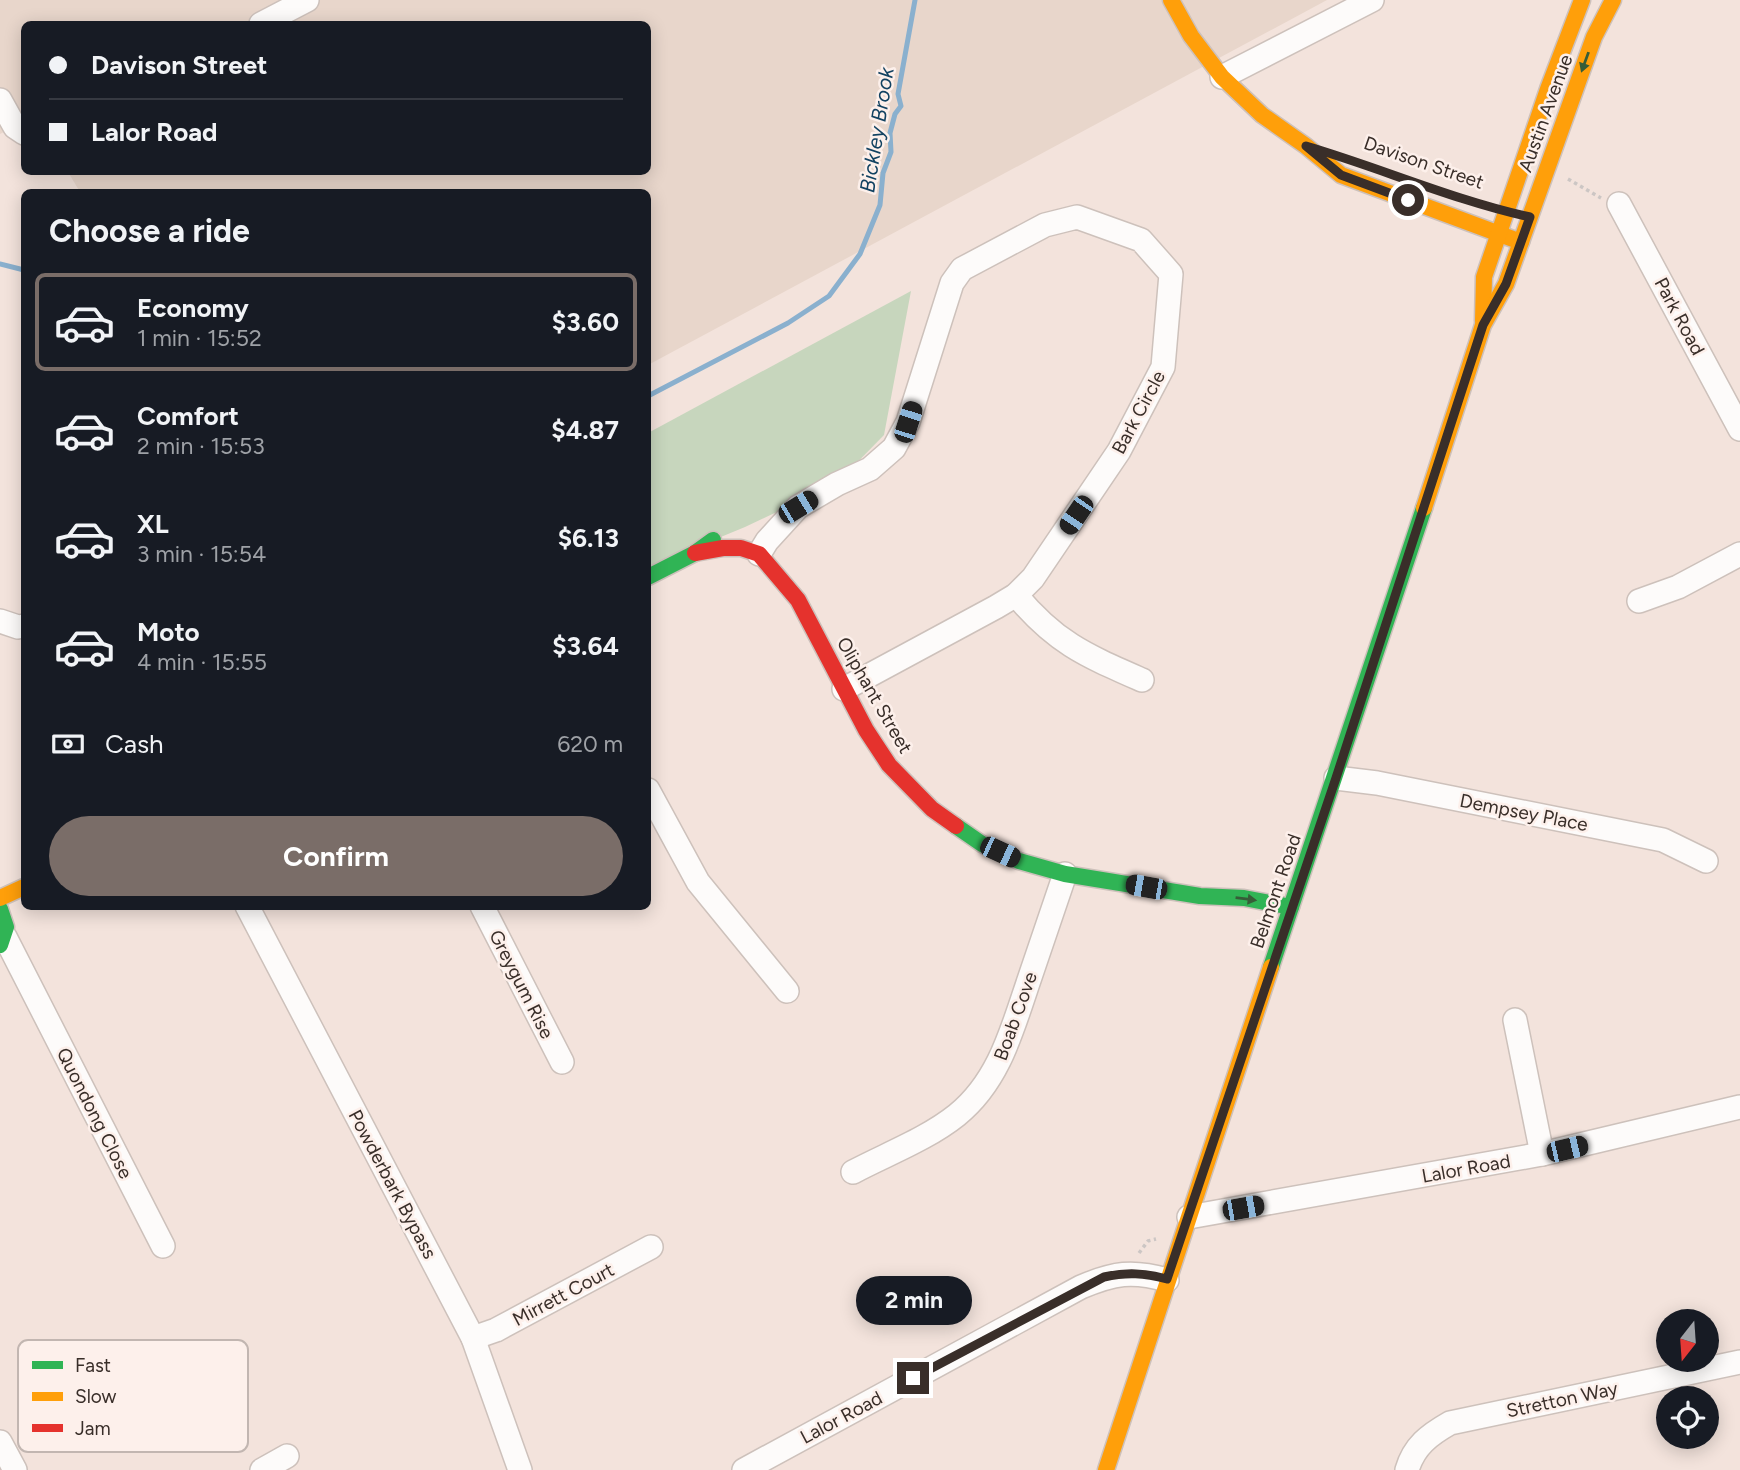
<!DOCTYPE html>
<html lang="en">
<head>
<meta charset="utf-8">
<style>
  :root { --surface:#171b24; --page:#20242c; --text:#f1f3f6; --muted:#9ea1a6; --line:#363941; --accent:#7a6d68 }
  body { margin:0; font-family:Figtree,sans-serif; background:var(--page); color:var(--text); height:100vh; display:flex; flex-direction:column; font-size:26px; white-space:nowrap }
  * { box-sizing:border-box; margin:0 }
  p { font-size:23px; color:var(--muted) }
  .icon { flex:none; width:38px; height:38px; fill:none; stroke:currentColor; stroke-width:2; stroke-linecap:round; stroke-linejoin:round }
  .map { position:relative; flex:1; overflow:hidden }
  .sheet { position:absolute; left:21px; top:189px; width:630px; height:721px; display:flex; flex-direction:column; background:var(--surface); border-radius:10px; box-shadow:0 4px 18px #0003 }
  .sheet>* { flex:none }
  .hud { position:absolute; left:21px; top:21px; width:630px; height:154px; border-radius:10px; box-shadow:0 4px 18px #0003; display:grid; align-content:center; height:154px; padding:0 28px; background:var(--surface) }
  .needle { width:46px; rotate:197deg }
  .controls { position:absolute; left:1656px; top:1309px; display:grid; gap:14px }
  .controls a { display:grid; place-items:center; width:63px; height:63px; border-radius:50%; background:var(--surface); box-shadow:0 4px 18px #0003; font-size:35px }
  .end { position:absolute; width:32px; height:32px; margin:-16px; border:9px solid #392e29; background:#fff; box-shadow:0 0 0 4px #fff }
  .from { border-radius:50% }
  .bubble { position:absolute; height:49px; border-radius:24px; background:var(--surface); box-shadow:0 4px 18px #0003; font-size:23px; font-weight:700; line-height:49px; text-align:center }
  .car { position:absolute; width:21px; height:42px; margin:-21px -10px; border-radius:9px; box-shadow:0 0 5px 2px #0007; background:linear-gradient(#222 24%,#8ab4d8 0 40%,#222 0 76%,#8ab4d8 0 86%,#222 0) }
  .hud b { display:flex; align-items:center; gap:24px; height:66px; font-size:26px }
  .hud b+b { border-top:2px solid var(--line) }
  .hud i { width:18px; height:18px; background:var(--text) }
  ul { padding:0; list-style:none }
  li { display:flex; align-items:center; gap:21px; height:98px; margin:0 14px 10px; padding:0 14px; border:4px solid transparent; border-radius:10px }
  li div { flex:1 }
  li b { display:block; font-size:26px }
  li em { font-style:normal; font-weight:700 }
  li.active { border-color:var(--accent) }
  li>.icon { width:63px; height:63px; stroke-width:1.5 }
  h2 { padding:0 28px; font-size:32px; line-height:84px }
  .pay { display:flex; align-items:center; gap:18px; height:77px; padding:0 28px; font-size:26px }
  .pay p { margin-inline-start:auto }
  .cta { display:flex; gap:14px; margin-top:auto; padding:14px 28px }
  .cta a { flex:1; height:80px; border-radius:42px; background:var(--accent); color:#fff; font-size:28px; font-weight:700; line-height:80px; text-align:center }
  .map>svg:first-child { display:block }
  .industrial { fill:#e8d6cb }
  .green { fill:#c7d6bd }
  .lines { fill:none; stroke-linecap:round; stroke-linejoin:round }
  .stream { stroke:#8ab0ce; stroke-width:5 }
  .street-casing { stroke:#cdc1bb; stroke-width:26 }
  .fast-casing { stroke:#cdc1bb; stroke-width:19 }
  .slow-casing { stroke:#cdc1bb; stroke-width:19 }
  .jam-casing { stroke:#cdc1bb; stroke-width:19 }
  .path { stroke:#ccc6c4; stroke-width:3.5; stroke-dasharray:3.5 3.5; stroke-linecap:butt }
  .street { stroke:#fdfbfa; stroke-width:23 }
  .fast { stroke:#30b455; stroke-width:16 }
  .slow { stroke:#ff9f0a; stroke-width:16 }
  .jam { stroke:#e5322d; stroke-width:16 }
  .oneway { fill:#365d38 }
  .route { stroke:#392e29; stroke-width:9 }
  .labels { text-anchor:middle; stroke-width:5; stroke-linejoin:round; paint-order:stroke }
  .street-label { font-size:19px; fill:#392e29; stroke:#fdf0eb }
  .water-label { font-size:21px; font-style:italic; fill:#124261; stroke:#fdf0eb }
  .key { fill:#fdf0eb; stroke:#c2b6b1; stroke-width:2 }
  .key-label { font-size:19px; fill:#392e29 }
</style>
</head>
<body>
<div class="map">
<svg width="1740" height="1470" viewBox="0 0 1740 1470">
  <rect width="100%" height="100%" fill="#f3e3dc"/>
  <!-- industrial -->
  <polygon class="industrial" points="0,0 1327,0 648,365 648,192 80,192 68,172 648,172 648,24 24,24 24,145 6,131 0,134"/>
  <!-- green -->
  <polygon class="green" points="911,291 884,435 836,484 745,527 648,567 648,433"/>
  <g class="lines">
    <!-- stream -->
    <g class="stream">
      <polyline points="0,264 24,270"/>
      <polyline points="648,396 788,323 829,296 860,254 880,205 883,173 891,152 890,133 895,114 901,106 898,94 915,0"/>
    </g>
    <defs>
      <g id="street">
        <polyline points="261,24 307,0"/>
        <polyline points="1222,77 1372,0"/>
        <polyline points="0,100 15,127 24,133"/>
        <polyline points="1619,204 1740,429"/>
        <polyline points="759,554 767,541 798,507 837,484 870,469 894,448 908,422 952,283 962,269 1045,225 1077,217 1141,240 1171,274 1163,367 1119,451 1033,578 1016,595 996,607 844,689"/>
        <path d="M 1016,595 C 1056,643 1085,655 1142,680"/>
        <polyline points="1639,601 1678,587 1740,554"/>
        <polyline points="0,621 18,627 24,626"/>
        <polyline points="1336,778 1377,783 1663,840 1706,861"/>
        <polyline points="648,790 698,882 787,991"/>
        <polyline points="247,906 473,1338 520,1470"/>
        <polyline points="482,906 562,1062"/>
        <polyline points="5,937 163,1246"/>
        <polyline points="1515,1020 1542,1154"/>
        <path d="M 853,1172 C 887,1154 927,1139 957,1115 C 999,1081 1012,1030 1029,980 C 1041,945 1053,909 1065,874"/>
        <polyline points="1189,1217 1542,1154 1740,1107"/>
        <polyline points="473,1338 496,1330 651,1247"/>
        <polyline points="0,1442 15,1470"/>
        <polyline points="262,1470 287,1456"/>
        <path d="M 744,1470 L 1081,1287 C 1114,1273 1132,1270 1167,1280"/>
        <path d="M 1407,1470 C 1414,1446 1429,1435 1450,1423 L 1740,1362"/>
      </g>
      <g id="fast">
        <polyline points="648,577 695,553 713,540"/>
        <polyline points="956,826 982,844 1019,861 1065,874 1200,896 1244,898 1291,907"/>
        <polyline points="0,909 6,927 0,945"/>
        <polyline points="1271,967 1424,508"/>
      </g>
      <g id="slow">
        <polyline points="1171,0 1191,36 1222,77 1262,115 1306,146 1341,175 1521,242"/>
        <polyline points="1483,321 1484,277 1548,89 1582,0"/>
        <polyline points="1424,508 1483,325 1506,284 1594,37 1613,0"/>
        <polyline points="0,898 24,887"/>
        <polyline points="1106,1470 1271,967"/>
      </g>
      <polyline id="jam" points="695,553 723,548 741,548 759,554 798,600 866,730 889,765 932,809 956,826"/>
    </defs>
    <!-- street casing -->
    <use href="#street" class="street-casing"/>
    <!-- fast casing -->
    <use href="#fast" class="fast-casing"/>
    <!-- slow casing -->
    <use href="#slow" class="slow-casing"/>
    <!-- jam casing -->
    <use href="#jam" class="jam-casing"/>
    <!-- path -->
    <g class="path">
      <polyline points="1568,179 1601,198"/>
      <polyline points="1139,1253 1148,1241 1156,1239"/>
    </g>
    <!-- street -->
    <use href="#street" class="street"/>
    <!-- fast -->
    <use href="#fast" class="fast"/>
    <!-- slow -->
    <use href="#slow" class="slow"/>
    <!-- jam -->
    <use href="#jam" class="jam"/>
  </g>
  <!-- one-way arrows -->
  <defs><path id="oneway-solid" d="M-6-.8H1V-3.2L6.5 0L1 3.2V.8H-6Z" transform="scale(1.75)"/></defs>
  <g class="oneway">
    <use href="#oneway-solid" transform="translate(1585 62) rotate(110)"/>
    <use href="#oneway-solid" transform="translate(1246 899) rotate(7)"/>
  </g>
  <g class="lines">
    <!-- route -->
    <path class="route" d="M 913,1378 L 1104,1277 C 1127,1272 1144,1273 1167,1279 L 1336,778 L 1483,325 L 1506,284 L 1530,217 C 1453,200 1381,168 1306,146 L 1341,175 L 1408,200"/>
  </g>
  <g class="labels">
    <!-- street labels -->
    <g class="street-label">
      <text transform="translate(1545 113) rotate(-70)" y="7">Austin Avenue</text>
      <text transform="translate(1424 162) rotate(19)" y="7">Davison Street</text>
      <text transform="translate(1680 316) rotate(62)" y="7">Park Road</text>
      <text transform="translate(1138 412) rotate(-62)" y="7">Bark Circle</text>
      <text transform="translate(875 695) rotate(60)" y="7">Oliphant Street</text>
      <text transform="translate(1524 812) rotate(11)" y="7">Dempsey Place</text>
      <text transform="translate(1275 891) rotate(-71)" y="7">Belmont Road</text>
      <text transform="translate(522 984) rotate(63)" y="7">Greygum Rise</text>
      <text transform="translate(1015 1016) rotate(-70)" y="7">Boab Cove</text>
      <text transform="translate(95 1113) rotate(63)" y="7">Quondong Close</text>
      <text transform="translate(1466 1168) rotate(-10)" y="7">Lalor Road</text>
      <text transform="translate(393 1184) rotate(62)" y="7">Powderbark Bypass</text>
      <text transform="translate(563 1294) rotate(-28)" y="7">Mirrett Court</text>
      <text transform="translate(1562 1399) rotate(-12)" y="7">Stretton Way</text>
      <text transform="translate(841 1417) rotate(-28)" y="7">Lalor Road</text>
    </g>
    <!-- water labels -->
    <g class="water-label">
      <text transform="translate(877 130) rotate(-81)" y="7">Bickley Brook</text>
    </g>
  </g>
  <!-- legend -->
  <rect x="18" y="1340" width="230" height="112" rx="10" class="key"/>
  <rect x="32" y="1361" width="31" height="8" fill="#30b455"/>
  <rect x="32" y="1392" width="31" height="9" fill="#ff9f0a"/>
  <rect x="32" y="1424" width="31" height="8" fill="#e5322d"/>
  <g class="key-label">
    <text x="75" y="1372">Fast</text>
    <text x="75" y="1403">Slow</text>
    <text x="75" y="1435">Jam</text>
  </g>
</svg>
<div class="controls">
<a><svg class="needle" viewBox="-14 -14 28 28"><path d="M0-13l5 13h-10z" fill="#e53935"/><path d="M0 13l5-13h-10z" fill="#9ea1a6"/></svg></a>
<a><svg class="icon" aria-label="locate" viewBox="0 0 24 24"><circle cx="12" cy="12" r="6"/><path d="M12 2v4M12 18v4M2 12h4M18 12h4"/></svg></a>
</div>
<i class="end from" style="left:1408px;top:200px"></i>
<i class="end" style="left:913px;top:1378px"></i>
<div class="bubble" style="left:856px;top:1276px;width:116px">2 min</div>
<i class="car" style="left:908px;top:422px;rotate:18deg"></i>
<i class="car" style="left:798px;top:507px;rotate:59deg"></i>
<i class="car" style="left:1076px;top:515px;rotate:214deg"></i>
<i class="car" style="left:1000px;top:852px;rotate:115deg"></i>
<i class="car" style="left:1146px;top:887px;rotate:280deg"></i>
<i class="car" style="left:1567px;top:1149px;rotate:77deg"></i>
<i class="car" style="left:1243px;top:1208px;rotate:80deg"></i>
<div class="hud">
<b><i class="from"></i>Davison Street</b>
<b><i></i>Lalor Road</b>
</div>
<section class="sheet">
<h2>Choose a ride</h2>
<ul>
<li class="active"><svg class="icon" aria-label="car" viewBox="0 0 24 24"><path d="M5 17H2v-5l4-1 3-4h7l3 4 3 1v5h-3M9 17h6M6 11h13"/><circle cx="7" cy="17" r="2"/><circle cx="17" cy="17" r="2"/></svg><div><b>Economy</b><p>1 min · 15:52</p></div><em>$3.60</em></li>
<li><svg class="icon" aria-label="car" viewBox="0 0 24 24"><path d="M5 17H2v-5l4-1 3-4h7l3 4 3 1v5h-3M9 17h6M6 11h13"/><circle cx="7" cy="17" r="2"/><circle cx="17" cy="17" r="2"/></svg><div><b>Comfort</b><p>2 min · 15:53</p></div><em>$4.87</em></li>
<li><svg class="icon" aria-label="car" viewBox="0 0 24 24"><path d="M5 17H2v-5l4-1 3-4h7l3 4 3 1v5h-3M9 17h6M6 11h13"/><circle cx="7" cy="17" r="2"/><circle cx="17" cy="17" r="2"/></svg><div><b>XL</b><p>3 min · 15:54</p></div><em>$6.13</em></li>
<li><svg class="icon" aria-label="car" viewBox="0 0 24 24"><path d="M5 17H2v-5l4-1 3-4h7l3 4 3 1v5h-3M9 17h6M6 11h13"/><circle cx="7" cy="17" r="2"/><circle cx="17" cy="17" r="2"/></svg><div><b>Moto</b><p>4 min · 15:55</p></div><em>$3.64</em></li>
</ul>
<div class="pay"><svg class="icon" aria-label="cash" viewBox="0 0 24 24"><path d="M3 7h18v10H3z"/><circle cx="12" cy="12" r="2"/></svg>Cash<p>620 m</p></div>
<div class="cta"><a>Confirm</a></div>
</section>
</div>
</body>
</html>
